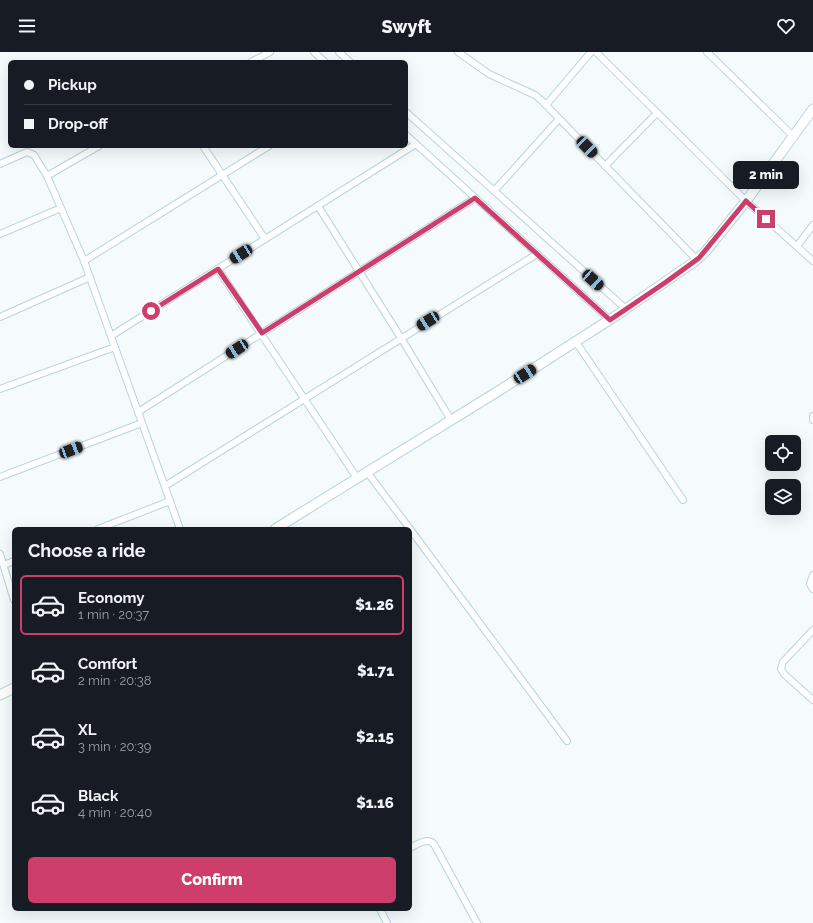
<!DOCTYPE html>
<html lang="en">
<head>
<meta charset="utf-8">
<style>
  :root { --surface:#171b24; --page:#242831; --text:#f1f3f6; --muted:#9ea1a6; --line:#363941; --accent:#cd3f6a }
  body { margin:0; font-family:Raleway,sans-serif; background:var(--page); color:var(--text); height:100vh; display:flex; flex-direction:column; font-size:15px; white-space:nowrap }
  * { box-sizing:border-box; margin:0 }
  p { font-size:13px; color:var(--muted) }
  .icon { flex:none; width:22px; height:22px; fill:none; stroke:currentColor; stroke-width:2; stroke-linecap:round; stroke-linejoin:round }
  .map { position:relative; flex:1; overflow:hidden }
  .details { position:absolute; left:12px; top:475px; width:400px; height:384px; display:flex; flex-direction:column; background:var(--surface); border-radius:6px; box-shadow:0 4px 16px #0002 }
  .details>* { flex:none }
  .guide { position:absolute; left:8px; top:8px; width:400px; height:88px; border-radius:6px; box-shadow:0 4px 16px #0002; display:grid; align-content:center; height:88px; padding:0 16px; background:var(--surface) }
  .buttons { position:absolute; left:765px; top:383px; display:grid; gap:8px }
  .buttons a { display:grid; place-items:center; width:36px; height:36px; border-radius:6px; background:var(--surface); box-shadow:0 4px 16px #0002; font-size:20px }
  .end { position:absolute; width:18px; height:18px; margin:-9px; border:5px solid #cd3f6a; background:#fff; box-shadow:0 0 0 2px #fff }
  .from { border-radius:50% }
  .bubble { position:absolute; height:28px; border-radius:6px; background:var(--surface); box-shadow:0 4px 16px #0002; font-size:13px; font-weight:800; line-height:28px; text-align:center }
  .car { position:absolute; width:12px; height:24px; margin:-12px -6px; border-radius:5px; box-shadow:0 0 3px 1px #0007; background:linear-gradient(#222 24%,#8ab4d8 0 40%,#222 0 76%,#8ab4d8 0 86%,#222 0) }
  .guide b { display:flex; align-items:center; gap:14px; height:38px; font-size:15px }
  .guide b+b { border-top:1px solid var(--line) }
  .guide i { width:10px; height:10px; background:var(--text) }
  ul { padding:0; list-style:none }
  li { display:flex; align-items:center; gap:12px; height:60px; margin:0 8px 6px; padding:0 8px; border:2px solid transparent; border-radius:6px }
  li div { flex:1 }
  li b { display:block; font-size:15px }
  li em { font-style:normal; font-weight:800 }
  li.on { border-color:var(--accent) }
  li>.icon { width:36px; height:36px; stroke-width:1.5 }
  h2 { padding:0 16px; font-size:18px; line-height:48px }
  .primary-button { display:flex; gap:8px; margin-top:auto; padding:8px 16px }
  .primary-button a { flex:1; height:46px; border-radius:6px; background:var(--accent); color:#fff; font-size:16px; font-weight:800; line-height:46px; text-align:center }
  header { display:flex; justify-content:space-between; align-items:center; height:52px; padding:0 16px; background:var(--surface); font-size:18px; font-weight:800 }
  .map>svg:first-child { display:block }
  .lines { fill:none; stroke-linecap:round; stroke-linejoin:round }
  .street-casing { stroke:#b7d5de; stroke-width:8 }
  .secondary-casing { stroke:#b7d5de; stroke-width:11 }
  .street { stroke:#fff; stroke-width:6 }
  .secondary { stroke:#fff; stroke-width:9 }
  .route { stroke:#cd3f6a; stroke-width:5 }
</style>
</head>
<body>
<header><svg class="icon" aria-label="menu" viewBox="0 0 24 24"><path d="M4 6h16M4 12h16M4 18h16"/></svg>Swyft<svg class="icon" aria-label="heart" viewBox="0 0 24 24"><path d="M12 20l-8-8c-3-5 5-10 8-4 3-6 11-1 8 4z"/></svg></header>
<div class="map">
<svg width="813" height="871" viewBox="0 0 813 871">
  <rect width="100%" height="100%" fill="#f5fbfc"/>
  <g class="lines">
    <defs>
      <g id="street">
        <polyline points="314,0 325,10"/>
        <polyline points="339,0 350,10"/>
        <polyline points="458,0 489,22 535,43 542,49 697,208"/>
        <polyline points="596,0 746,149 813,209"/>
        <polyline points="707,0 793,84"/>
        <polyline points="251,10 270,0"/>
        <polyline points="546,53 591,0"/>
        <polyline points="406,60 626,257"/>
        <polyline points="406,83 610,268"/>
        <polyline points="99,94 47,124 84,209 180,477"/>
        <polyline points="203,94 265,187"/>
        <polyline points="0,112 27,100 34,103 47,124"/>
        <polyline points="605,114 657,61"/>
        <polyline points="494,139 559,67"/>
        <polyline points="318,154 401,286 451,368"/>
        <polyline points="0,182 61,156"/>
        <polyline points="797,194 813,173"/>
        <polyline points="84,209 269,94"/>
        <polyline points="218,217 357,426"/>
        <polyline points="0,265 90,225"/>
        <polyline points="111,284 416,92"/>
        <polyline points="576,290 683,448"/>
        <polyline points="0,337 115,295"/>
        <polyline points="138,360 475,146"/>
        <polyline points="813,364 813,368"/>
        <polyline points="367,420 410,477"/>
        <polyline points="0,425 142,371"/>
        <polyline points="165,434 537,202"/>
        <polyline points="98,477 170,449"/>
        <polyline points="410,477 567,689"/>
        <polyline points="0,502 14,548"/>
        <polyline points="4,513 14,509"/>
        <polyline points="813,523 810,532 813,537"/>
        <polyline points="813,578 783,610 781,617 784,622 813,648"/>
        <path d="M 410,796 C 418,792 427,785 434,792 L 477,871"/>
        <polyline points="380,857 387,871"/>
      </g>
      <g id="secondary">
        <polyline points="275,477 500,338 617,263 694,210 706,199 746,149 813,57"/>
        <polyline points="0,643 14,636"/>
      </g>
    </defs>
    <!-- street casing -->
    <use href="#street" class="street-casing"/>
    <!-- secondary casing -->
    <use href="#secondary" class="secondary-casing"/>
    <!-- street -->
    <use href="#street" class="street"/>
    <!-- secondary -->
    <use href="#secondary" class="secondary"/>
  </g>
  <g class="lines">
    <!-- route -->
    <polyline class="route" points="151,259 218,217 262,281 475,146 610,268 666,230 699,206 746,149 766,167"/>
  </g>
</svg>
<div class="buttons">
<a><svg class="icon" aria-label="locate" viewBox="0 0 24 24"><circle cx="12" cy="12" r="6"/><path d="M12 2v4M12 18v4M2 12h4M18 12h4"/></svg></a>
<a><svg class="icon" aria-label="layers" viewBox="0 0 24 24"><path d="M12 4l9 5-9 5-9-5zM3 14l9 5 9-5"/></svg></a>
</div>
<i class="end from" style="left:151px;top:259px"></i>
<i class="end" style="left:766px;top:167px"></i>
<div class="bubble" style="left:733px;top:109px;width:66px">2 min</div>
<i class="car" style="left:587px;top:95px;rotate:136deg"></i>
<i class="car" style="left:241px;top:202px;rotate:238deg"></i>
<i class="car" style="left:593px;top:228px;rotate:132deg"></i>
<i class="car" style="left:428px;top:269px;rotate:238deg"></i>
<i class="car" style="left:237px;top:297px;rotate:237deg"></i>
<i class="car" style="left:525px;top:322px;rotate:57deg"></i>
<i class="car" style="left:71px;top:398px;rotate:69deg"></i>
<div class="guide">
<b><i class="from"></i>Pickup</b>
<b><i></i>Drop-off</b>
</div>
<section class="details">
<h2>Choose a ride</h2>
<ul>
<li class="on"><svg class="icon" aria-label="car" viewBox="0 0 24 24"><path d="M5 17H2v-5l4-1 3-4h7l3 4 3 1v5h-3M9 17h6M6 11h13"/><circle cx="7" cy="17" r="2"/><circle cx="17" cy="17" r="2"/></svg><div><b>Economy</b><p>1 min · 20:37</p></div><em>$1.26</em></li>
<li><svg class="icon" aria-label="car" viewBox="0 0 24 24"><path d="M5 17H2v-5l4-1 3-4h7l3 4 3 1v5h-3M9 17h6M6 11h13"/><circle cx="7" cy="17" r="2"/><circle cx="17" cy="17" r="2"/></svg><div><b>Comfort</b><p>2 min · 20:38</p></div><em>$1.71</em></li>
<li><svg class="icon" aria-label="car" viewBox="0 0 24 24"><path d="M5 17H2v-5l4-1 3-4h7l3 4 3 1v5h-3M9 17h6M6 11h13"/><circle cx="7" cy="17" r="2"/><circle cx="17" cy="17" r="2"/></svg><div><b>XL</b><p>3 min · 20:39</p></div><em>$2.15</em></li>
<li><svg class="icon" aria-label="car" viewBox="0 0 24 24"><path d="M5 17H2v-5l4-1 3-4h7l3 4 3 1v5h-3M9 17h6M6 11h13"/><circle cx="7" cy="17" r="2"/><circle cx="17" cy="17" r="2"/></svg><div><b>Black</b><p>4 min · 20:40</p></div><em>$1.16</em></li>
</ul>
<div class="primary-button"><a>Confirm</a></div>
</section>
</div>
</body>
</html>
